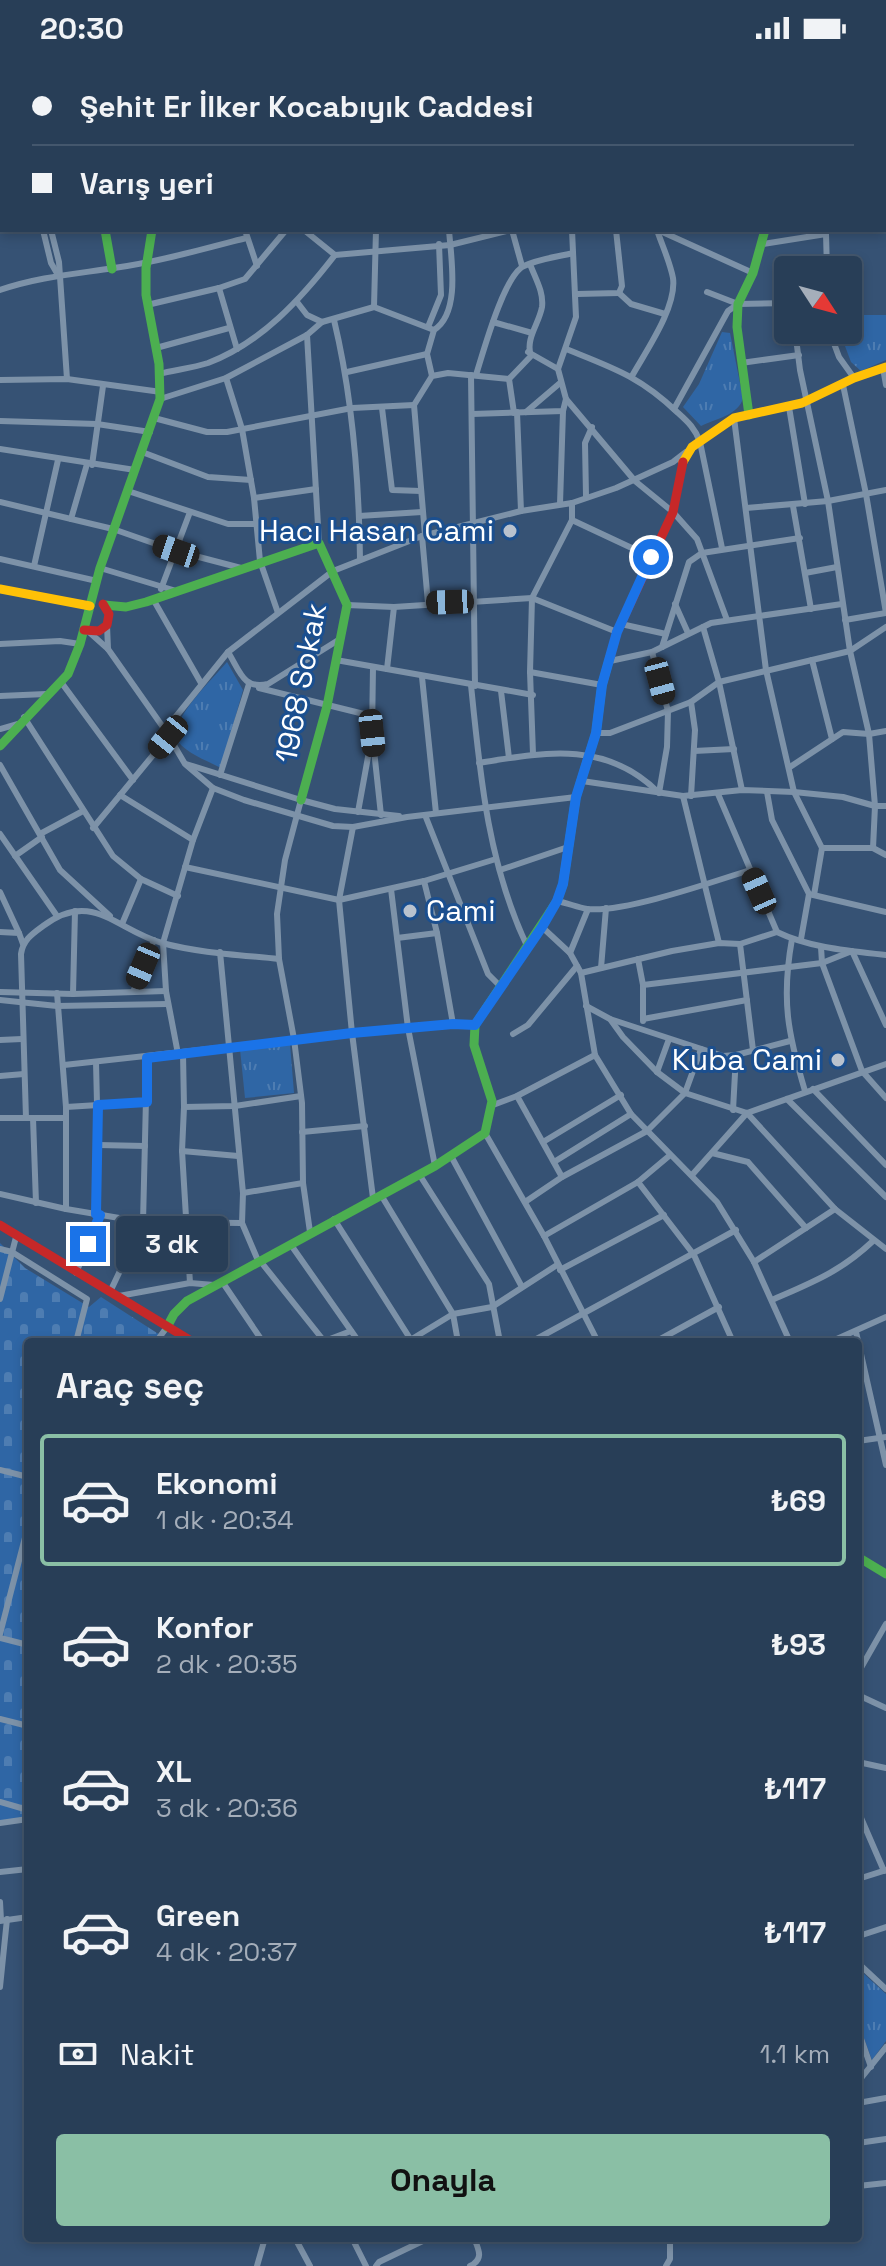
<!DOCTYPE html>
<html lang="tr">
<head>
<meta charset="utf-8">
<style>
  :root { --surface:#283e57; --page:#344961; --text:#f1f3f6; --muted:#a5aeba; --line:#44576d; --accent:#8abfa5 }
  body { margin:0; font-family:"Space Grotesk",sans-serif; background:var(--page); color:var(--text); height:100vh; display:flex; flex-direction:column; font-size:30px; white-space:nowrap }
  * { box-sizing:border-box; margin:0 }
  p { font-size:26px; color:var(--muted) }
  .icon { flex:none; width:44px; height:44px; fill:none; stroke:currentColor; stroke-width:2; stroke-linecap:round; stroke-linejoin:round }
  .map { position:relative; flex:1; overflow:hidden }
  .side { position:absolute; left:24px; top:1282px; width:838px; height:904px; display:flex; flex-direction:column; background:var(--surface); border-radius:8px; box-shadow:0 4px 12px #0003,0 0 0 2px var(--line) }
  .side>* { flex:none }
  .top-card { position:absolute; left:0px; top:0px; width:886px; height:176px; box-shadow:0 4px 12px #0003,0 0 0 2px var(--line); display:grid; align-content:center; height:176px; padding:0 32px; background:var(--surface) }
  .needle { width:52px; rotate:126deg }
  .fabs { position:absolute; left:774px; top:200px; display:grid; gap:16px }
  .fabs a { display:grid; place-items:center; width:88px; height:88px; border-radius:8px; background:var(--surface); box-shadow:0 4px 12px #0003,0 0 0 2px var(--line); font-size:40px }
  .end { position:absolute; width:36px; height:36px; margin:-18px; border:10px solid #1a73e8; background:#fff; box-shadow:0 0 0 4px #fff }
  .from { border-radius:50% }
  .bubble { position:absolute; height:56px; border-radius:8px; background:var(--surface); box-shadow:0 4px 12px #0003,0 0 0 2px var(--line); font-size:26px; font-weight:800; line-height:56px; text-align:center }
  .car { position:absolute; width:24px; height:48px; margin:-24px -12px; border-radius:10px; box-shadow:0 0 6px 2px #0007; background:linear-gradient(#222 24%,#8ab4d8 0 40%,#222 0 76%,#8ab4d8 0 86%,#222 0) }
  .top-card b { display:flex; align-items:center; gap:28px; height:76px; font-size:30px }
  .top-card b+b { border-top:2px solid var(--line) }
  .top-card i { width:20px; height:20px; background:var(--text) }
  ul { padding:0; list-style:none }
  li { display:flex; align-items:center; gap:24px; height:132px; margin:0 16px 12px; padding:0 16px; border:4px solid transparent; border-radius:8px }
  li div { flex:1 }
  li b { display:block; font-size:30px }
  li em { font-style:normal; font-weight:800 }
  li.selected { border-color:var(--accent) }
  li>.icon { width:72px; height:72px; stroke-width:1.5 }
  h2 { padding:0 32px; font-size:36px; line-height:96px }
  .pay { display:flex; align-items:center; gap:20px; height:88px; padding:0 32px; font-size:30px }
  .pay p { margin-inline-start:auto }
  .action { display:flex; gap:16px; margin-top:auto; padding:16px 32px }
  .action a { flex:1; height:92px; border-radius:8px; background:var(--accent); color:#111; font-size:32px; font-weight:800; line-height:92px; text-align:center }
  .status { display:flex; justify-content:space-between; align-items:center; height:56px; padding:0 40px; background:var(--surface); direction:ltr }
  .status svg { height:22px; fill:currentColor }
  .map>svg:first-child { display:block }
  .cemetery { fill:url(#cemetery-stones) }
  .park { fill:url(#park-tufts) }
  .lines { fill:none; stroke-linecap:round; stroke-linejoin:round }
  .street { stroke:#7d92a8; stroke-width:6 }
  .fast { stroke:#4caf50; stroke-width:9 }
  .slow { stroke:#ffc107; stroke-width:9 }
  .jam { stroke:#c62828; stroke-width:9 }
  .route { stroke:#1a73e8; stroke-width:10 }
  .poi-dot { fill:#b9c2ce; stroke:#1b4f8f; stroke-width:3 }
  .labels { text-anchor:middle; stroke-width:6; stroke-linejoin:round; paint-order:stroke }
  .poi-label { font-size:30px; fill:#fff; stroke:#1b4f8f; text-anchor:end }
  .street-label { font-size:30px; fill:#fff; stroke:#1b4f8f }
</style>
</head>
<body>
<div class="status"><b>20:30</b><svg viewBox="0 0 49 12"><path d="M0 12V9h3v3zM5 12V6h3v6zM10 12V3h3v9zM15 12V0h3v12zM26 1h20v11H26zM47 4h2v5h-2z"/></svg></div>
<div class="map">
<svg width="886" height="2210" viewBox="0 0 886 2210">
  <defs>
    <pattern id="cemetery-stones" width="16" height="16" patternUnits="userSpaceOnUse" patternTransform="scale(2)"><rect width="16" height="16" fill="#2f66a5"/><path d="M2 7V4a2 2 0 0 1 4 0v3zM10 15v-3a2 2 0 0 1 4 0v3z" fill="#4e7db2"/></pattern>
    <pattern id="park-tufts" width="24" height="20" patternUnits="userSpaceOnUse" patternTransform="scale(2)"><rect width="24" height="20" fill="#2f66a5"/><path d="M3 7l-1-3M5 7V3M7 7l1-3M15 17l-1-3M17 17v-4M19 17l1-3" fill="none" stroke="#4e7db2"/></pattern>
  </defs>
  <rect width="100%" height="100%" fill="#365274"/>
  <!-- cemetery -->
  <polygon class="cemetery" points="0,1187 25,1212 89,1251 101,1241 171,1286 28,1286 28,1763 0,1767"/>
  <!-- park -->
  <g class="park">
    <polygon points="848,259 886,259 886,304 861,315 851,306 839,274 848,274"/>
    <path d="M 722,276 L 730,277 L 743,342 C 739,359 715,363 701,370 L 683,351 L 699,328 Z"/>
    <path d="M 227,606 L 243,634 L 221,712 C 204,703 184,697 174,680 C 181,652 209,627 227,606 Z"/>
    <polygon points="290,988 294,1037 245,1042 240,993"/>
    <polygon points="864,1918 886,1938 886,1985 872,2004 858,1966 858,1922"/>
  </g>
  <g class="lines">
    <!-- street -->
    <g class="street">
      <polyline points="12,0 13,2"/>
      <polyline points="126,0 130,2"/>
      <polyline points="364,0 380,2"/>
      <polyline points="406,0 407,2"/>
      <polyline points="443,0 444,2"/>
      <polyline points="492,0 493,2"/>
      <polyline points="533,0 534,2"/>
      <polyline points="588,0 589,2"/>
      <polyline points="631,0 631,2"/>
      <polyline points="680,0 681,2"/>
      <polyline points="802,0 803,2"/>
      <polyline points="239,2 240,0"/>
      <polyline points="390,2 396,0"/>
      <polyline points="692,2 693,0"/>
      <polyline points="884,6 886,5"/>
      <polyline points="0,41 2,40"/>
      <polyline points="884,58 886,58"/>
      <polyline points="0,90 2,90"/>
      <polyline points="0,100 2,99"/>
      <polyline points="884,144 886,144"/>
      <polyline points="0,168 2,167"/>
      <polyline points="43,174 51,207 58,219"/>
      <polyline points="51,174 59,206 67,323"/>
      <polyline points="245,174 257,210"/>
      <polyline points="304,174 335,199"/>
      <polyline points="512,174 522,210"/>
      <polyline points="572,174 576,261 558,313 566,343 635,425 673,456 697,483 727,564"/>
      <polyline points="658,174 753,217"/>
      <polyline points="826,178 827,214"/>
      <polyline points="763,188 826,178"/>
      <polyline points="219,232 237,293"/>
      <path d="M 0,234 C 38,221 75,218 114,212 C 157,206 204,193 246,182"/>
      <polyline points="707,236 738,248"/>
      <polyline points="619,237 631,248 665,258"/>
      <polyline points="577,238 619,237 622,230 616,174"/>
      <polyline points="297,246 307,259 322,266 374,251 434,274"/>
      <polyline points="147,249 219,232 245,223 286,174"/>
      <polyline points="374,251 376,174"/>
      <path d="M 334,264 C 353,343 359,422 360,503"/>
      <polyline points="493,266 532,277"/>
      <polyline points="428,271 441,239 439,188"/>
      <polyline points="795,274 800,314 828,445 850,595 869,678 875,750 873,792"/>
      <polyline points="829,274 839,301 854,322"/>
      <polyline points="307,279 319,487"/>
      <polyline points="156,292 229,272"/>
      <path d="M 566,293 C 613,312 639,320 677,356 C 688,366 695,372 700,386 L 722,492"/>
      <polyline points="528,296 558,313"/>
      <polyline points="741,307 799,299"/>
      <polyline points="883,312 886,329"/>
      <polyline points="347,316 427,298"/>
      <path d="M 159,318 C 175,314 192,312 208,307 C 261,287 301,243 335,199 L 450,189 L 511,174"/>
      <polyline points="471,319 475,630"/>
      <path d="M 476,319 C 483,297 504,219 524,210 C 538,203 557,201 573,197"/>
      <path d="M 432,320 L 427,298 L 434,274 C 461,257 451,202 449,174"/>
      <path d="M 632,320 C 646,295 677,251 673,222 C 670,206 662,189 657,174"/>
      <polyline points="226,322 242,373 254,442 260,505 278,557"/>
      <polyline points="509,323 514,357"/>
      <polyline points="0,324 67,323 161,336"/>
      <polyline points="843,329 866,438 886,557"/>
      <polyline points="160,343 226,322 307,279 322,266"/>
      <polyline points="789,351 805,448"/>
      <polyline points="382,352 392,434 421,435"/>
      <polyline points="674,353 728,255 738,248 788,247"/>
      <polyline points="517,356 521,455"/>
      <polyline points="526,356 560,327"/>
      <polyline points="472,358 563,355 566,343"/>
      <polyline points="154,362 207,376 227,376 352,352 414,349"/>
      <polyline points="734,362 766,614 794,736 822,792 873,792 886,799"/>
      <polyline points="0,365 97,368 150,376"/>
      <polyline points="0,393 135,414"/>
      <polyline points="142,396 208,421 251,424"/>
      <polyline points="92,409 103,330"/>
      <polyline points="128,435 228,468 257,468"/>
      <polyline points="586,440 585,387 592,371"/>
      <polyline points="254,442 316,433"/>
      <polyline points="0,446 113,473 176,495 241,512"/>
      <polyline points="572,447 572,464 651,501"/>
      <polyline points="560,448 563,355"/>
      <polyline points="793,450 811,553"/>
      <polyline points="746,452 828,445 886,434"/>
      <polyline points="359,460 422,456"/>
      <polyline points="71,463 87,408"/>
      <path d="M 425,479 L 414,349 L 432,320 L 448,317 L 509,323 L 531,300 C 525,283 539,268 542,251 C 544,236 535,222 530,208"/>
      <polyline points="422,480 428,547"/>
      <polyline points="0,503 97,525"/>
      <polyline points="34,510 58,404"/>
      <polyline points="100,512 173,534"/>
      <polyline points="805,517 837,511"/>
      <polyline points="161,533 190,456"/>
      <polyline points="153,543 201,627"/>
      <polyline points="675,548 688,577"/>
      <polyline points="347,549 394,551 532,542 617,576"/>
      <polyline points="845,564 886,557"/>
      <polyline points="621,568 666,578"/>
      <polyline points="107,569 108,593"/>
      <polyline points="703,571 719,626 742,734"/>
      <polyline points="89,576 108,593 165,674 185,708 213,732 244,744 333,770 353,771 407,761 576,741"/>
      <polyline points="0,588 60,585 80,588"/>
      <polyline points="662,591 689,506 702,497 800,482"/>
      <path d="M 228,596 C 240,615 243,634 268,628 L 340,583"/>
      <polyline points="652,596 668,655 667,691 659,737"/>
      <polyline points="336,604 533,639"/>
      <polyline points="812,604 832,683"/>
      <polyline points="610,605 652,596 711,567 842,548"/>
      <polyline points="387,613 394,551"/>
      <polyline points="530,616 602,629"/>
      <polyline points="422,621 436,757"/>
      <polyline points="61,626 133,724"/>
      <path d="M 471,629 C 480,719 488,809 528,892"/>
      <polyline points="259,632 372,660"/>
      <polyline points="501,635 509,702"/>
      <polyline points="0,640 46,638"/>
      <polyline points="691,646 695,674 691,740"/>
      <polyline points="24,661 113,800 141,823 178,840"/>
      <polyline points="0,673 18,668"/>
      <polyline points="165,674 228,596 333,515 422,480 521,455 572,447 616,432 673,406 686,396"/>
      <polyline points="596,677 610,677 691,646 719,626 850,595 886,571"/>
      <polyline points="373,685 381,759"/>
      <polyline points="694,695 734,693"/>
      <polyline points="533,698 530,616 532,542 572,464"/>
      <path d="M 479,707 C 545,696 606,684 659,737"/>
      <polyline points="186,708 301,744 335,753 399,760"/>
      <polyline points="0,709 60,814 110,860"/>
      <polyline points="790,711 843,676 869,678 886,675"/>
      <polyline points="220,719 249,628"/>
      <polyline points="582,725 683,740 742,734 794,736 843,741 875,750 886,750"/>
      <polyline points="767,736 772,764 809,838 886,856"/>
      <polyline points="718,738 777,876"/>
      <polyline points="120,739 193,784"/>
      <polyline points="683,740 719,887"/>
      <polyline points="301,744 285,804 277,858 279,903 294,983 302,1047 303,1127 310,1176"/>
      <polyline points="358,756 372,679 373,611"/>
      <polyline points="425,759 488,918 500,930"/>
      <polyline points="353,771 339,844 352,977 373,1142"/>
      <polyline points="93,772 168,681"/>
      <polyline points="0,778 57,860"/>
      <polyline points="40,778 83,755"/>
      <polyline points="15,800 42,781"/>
      <polyline points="185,811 339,844 424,825 496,803"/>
      <polyline points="500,814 568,791"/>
      <polyline points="424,825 437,877 453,968"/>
      <polyline points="391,833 408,972 435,1110"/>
      <polyline points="0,836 19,877"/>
      <polyline points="814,839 822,792"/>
      <path d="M 557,845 C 567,847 577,851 587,853 C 624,857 712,826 750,814"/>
      <polyline points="122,868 141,823"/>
      <polyline points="542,871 570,897 581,917 595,999 631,1058 717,1146 754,1206 790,1286"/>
      <polyline points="0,876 19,877 23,888"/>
      <polyline points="397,882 437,877"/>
      <path d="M 792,883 C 781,944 788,978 805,1035"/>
      <polyline points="801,883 809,838"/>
      <polyline points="740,888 753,994"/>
      <polyline points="821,891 822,907 862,1015 886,1042"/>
      <polyline points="220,896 243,1137 242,1167 259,1207"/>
      <polyline points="570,897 588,853"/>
      <polyline points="638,903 643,929 643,965"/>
      <polyline points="601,912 606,852"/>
      <path d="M 581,917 L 672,895 L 719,887 L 740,888 L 777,876 C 810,892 850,895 886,899"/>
      <polyline points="643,929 822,907 852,895 886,969"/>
      <polyline points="0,936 73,938 166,935"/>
      <polyline points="133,936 154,884"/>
      <polyline points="57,937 66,1051 66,1153"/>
      <polyline points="73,938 75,855"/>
      <polyline points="0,944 57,950 168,948"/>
      <polyline points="586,950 610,963 623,981 657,1016 685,1037 747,1057 886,1008"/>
      <polyline points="610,963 723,1000 736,999 790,985"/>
      <polyline points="643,963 747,944"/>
      <polyline points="513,978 528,969 577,910"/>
      <polyline points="0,984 22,983"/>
      <polyline points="178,998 166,935 163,887 193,784 213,732"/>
      <polyline points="183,998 184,1051 182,1095 190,1227"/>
      <polyline points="96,1006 98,1089 96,1158"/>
      <polyline points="64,1009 352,977 453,968 475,969"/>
      <polyline points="657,1016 669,983"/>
      <polyline points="0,1020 24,1018"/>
      <polyline points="813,1033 886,1109"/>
      <polyline points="517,1040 562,1121"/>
      <polyline points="787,1043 886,1141"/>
      <polyline points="493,1049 517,1040 595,999"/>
      <polyline points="66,1051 147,1046"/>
      <polyline points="184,1051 235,1050 301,1040"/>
      <polyline points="733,1054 736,999"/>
      <polyline points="0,1062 64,1062"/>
      <path d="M 26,1062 L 21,898 C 23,884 32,878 43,870 C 92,833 116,874 162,887 C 199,897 241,899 279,903"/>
      <polyline points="33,1062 36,1147"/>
      <polyline points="302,1076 365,1070"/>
      <polyline points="485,1077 544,1180 598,1286"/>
      <polyline points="543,1086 621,1039"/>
      <polyline points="98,1089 145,1090"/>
      <polyline points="182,1095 238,1100"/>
      <polyline points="712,1097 748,1106 806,1172"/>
      <polyline points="451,1100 522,1231"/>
      <polyline points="554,1106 631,1058"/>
      <polyline points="419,1118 489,1228 500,1286"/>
      <polyline points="692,1119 747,1057 835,1153 886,1193"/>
      <polyline points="638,1126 694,1199 733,1286"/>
      <polyline points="243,1137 303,1127"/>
      <polyline points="0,1138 66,1153 143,1166 242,1167"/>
      <polyline points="381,1139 453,1258 458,1286"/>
      <polyline points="525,1146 562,1121 647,1075 685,1037 701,993"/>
      <polyline points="334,1163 411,1284"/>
      <polyline points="544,1180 638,1126 669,1100"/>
      <polyline points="291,1189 359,1286"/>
      <polyline points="0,1193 12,1196 87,1243 76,1286"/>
      <polyline points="261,1206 324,1285"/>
      <polyline points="754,1206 835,1153"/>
      <polyline points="560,1214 664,1159"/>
      <polyline points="76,1217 100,1159"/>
      <polyline points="223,1227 263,1286"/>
      <polyline points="110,1236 143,1166 147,1002"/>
      <polyline points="119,1240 190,1227 214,1229"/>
      <polyline points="0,1243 16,1181"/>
      <path d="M 772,1244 C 813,1226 840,1216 873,1185"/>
      <polyline points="856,1276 886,1409"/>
      <polyline points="156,1286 167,1271"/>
      <polyline points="322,1286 351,1275"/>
      <polyline points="407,1286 453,1258 492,1251 557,1209"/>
      <polyline points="531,1286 736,1174"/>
      <polyline points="655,1286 719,1251"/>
      <polyline points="830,1286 886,1261"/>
      <polyline points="858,1385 886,1381"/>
      <polyline points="0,1414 28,1421"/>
      <polyline points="0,1578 28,1470"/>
      <polyline points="0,1582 28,1589"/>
      <polyline points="858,1617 886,1568"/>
      <polyline points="858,1639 886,1652"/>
      <polyline points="0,1663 28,1670"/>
      <polyline points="858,1706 886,1712"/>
      <polyline points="0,1746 28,1754"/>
      <polyline points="858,1755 884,1815"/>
      <polyline points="0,1767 28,1763"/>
      <polyline points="0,1816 28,1813"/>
      <polyline points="858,1823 886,1814"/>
      <polyline points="0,1846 1,1864"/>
      <polyline points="0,1865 28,1861"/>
      <polyline points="858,1868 858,1889"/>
      <polyline points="859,1880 886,1871"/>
      <polyline points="858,1907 886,1933"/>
      <polyline points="0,1931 7,1863"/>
      <polyline points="858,1974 871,2011"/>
      <polyline points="858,2026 886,1991"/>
      <polyline points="858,2047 886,2042"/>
      <polyline points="858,2087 886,2083"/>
      <polyline points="858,2130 886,2127"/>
      <polyline points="295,2182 310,2210"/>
      <polyline points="352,2182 366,2210"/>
      <polyline points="257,2210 265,2182"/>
      <polyline points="376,2210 379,2206 429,2182"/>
      <path d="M 470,2210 C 484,2203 479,2194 474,2182"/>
      <polyline points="666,2210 670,2203 670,2182"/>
    </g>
    <!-- fast -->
    <g class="fast">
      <polyline points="70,0 71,2"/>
      <polyline points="105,174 112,213"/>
      <polyline points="749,359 737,271 738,248 753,217 765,174"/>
      <polyline points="104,549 126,551 146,546 319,487 347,549 327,650 301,744"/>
      <polyline points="0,690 68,618 80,588 100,512 160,343 159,308 146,239 146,212 152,174"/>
      <polyline points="167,1271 174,1258 187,1245 435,1110 485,1077 492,1045 474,989 475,969 557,845 563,828 576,741 596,677 602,629 610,601"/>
      <polyline points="858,1501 886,1518"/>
    </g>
    <!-- slow -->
    <g class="slow">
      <polyline points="734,0 735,2"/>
      <polyline points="190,2 191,0"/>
      <polyline points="683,406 692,391 734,362 802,347 854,322 886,311"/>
      <polyline points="0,533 90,550"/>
    </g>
    <!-- jam -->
    <g class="jam">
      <polyline points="84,574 99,575 107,569 109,558 103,548"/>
      <polyline points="610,601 617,576 673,456 683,406"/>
      <polyline points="0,1169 193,1286"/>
    </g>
  </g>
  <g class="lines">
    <!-- route -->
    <polyline class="route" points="88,1188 100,1159 96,1158 98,1049 147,1046 147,1002 352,977 453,968 475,969 542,871 557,845 563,828 576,741 596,677 602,629 617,576 651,501"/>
  </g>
  <!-- markers -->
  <g class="poi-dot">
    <circle cx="510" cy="475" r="8"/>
    <circle cx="410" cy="855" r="8"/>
    <circle cx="838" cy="1004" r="8"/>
  </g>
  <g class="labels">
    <!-- poi labels -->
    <g class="poi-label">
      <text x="494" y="485">Hacı Hasan Cami</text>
      <text x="426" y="865" text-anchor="start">Cami</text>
      <text x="822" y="1014">Kuba Cami</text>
    </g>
    <!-- street labels -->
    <g class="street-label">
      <text transform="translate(301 627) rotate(-79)" y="10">1968 Sokak</text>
    </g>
  </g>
</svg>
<div class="fabs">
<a><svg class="needle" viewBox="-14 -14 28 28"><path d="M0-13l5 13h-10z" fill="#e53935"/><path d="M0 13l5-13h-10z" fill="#a5aeba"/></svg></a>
</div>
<i class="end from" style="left:651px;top:501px"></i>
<i class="end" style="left:88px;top:1188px"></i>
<div class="bubble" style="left:116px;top:1160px;width:112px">3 dk</div>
<i class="car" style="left:176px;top:495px;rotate:289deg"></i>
<i class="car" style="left:450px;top:546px;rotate:268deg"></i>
<i class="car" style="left:660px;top:625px;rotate:165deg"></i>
<i class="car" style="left:372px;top:677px;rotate:174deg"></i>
<i class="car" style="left:168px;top:681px;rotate:219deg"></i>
<i class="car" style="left:759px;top:835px;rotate:336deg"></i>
<i class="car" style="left:143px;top:910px;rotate:203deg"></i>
<div class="top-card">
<b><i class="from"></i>Şehit Er İlker Kocabıyık Caddesi</b>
<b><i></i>Varış yeri</b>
</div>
<section class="side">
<h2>Araç seç</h2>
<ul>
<li class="selected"><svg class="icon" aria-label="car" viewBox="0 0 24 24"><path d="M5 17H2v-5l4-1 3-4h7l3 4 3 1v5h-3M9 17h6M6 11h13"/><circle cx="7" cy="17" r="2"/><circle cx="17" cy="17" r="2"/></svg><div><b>Ekonomi</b><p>1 dk · 20:34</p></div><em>₺69</em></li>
<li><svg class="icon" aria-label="car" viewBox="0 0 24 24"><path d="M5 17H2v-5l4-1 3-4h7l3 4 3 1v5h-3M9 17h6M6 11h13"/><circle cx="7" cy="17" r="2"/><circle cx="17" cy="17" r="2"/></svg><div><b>Konfor</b><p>2 dk · 20:35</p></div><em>₺93</em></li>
<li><svg class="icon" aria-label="car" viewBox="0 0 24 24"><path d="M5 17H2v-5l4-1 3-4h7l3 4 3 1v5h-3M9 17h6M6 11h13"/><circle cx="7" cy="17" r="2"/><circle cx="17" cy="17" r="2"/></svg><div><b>XL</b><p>3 dk · 20:36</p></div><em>₺117</em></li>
<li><svg class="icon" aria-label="car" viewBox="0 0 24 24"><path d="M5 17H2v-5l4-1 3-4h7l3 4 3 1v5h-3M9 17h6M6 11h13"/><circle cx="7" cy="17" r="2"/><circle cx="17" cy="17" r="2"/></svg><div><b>Green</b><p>4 dk · 20:37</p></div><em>₺117</em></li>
</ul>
<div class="pay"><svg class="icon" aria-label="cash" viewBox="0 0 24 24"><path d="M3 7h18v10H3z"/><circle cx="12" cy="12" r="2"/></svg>Nakit<p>1.1 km</p></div>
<div class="action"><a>Onayla</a></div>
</section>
</div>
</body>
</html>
